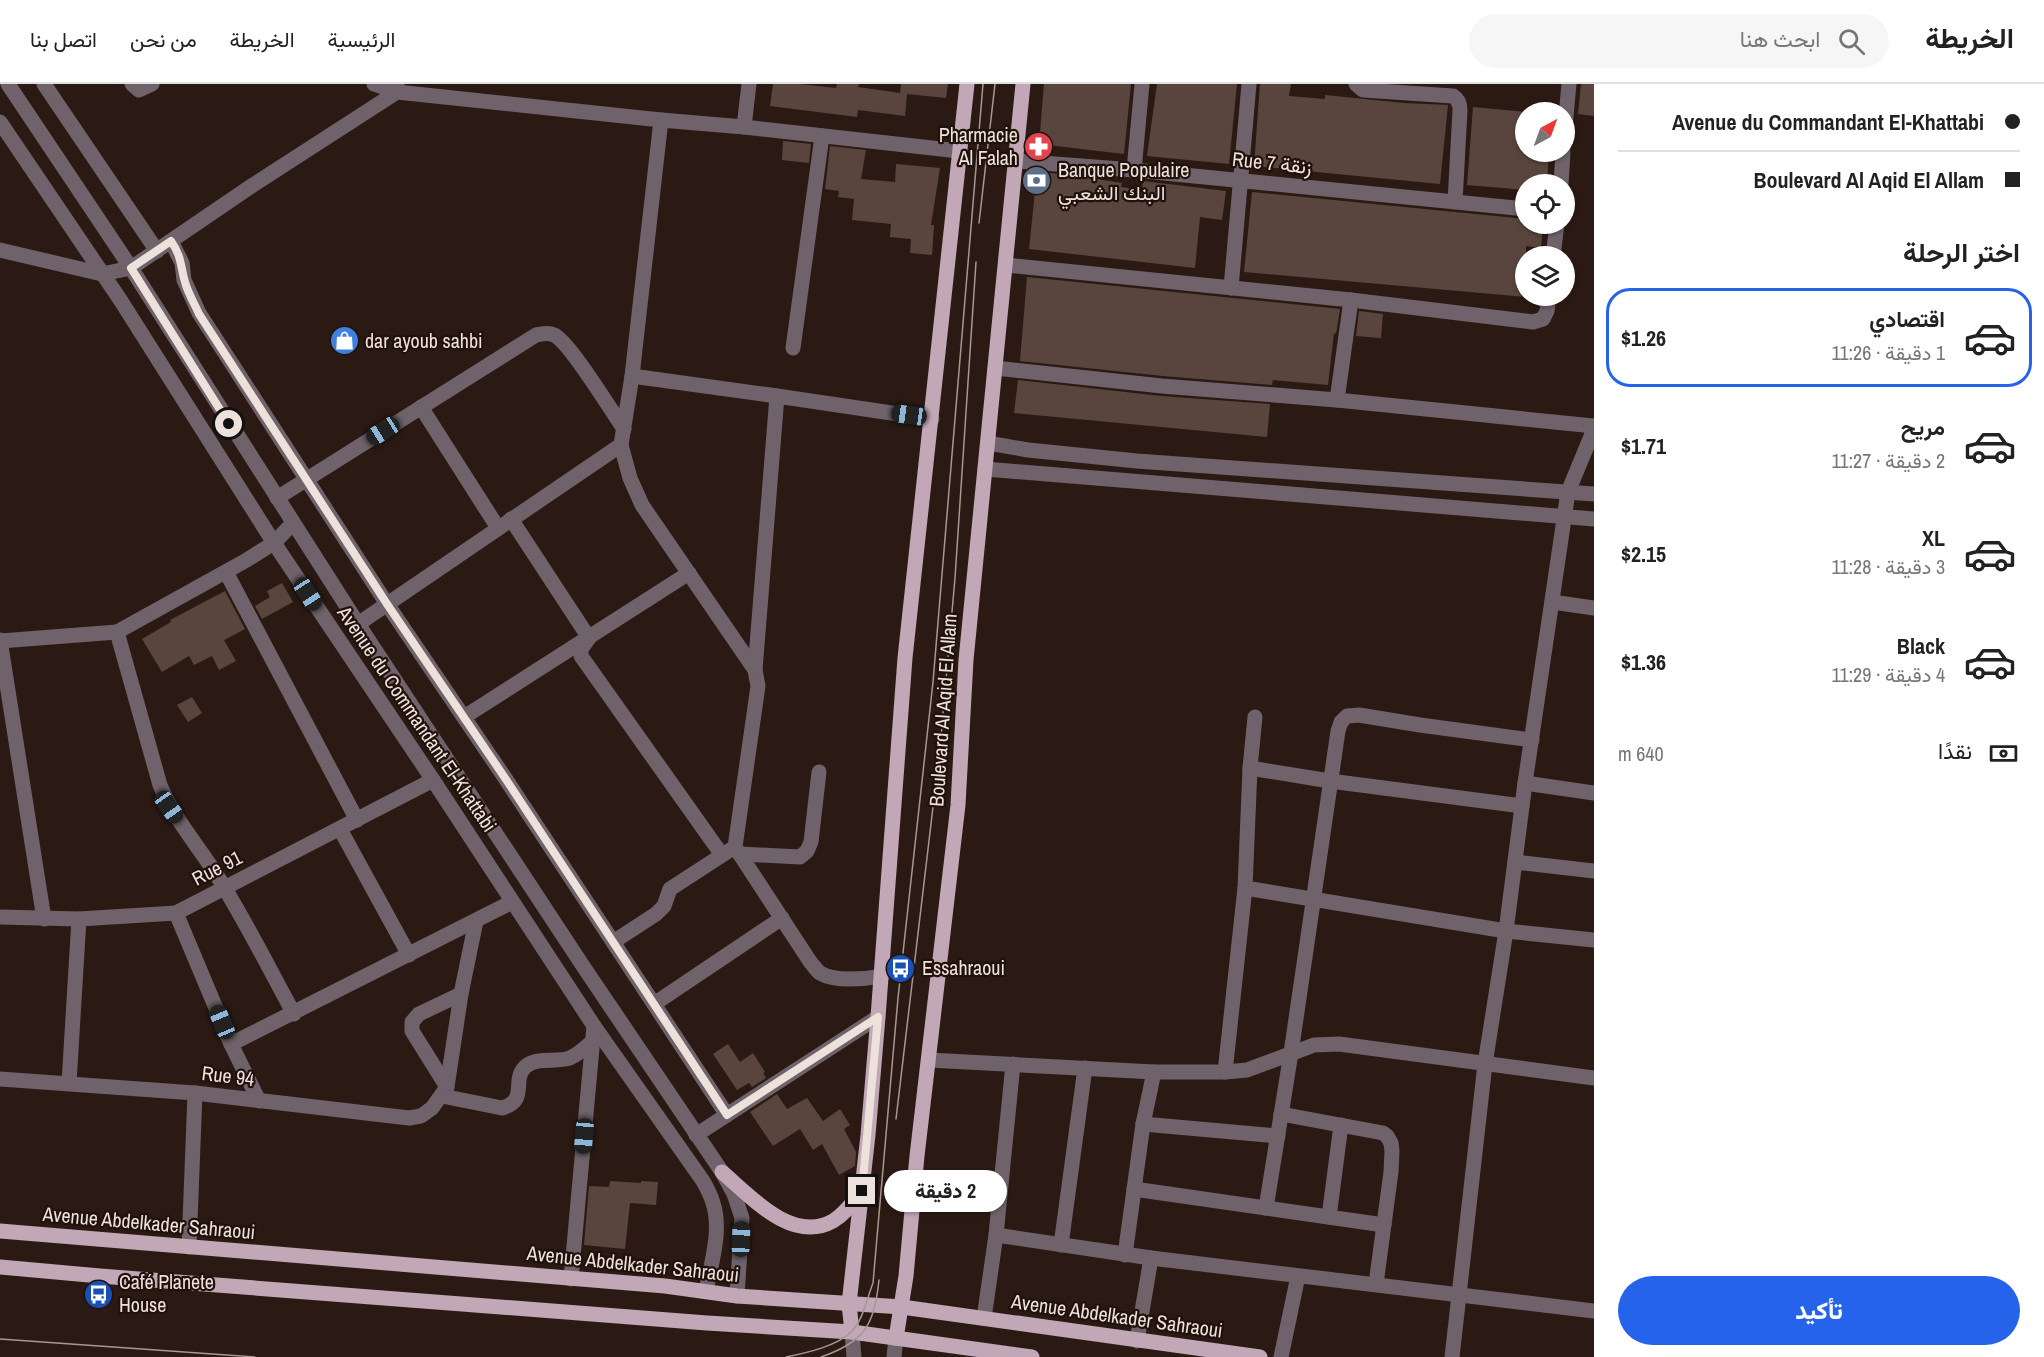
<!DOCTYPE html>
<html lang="ar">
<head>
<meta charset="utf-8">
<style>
  :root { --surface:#fff; --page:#f6f6f6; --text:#222; --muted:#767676; --line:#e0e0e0; --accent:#2563eb }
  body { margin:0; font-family:"Archivo Narrow",Vazirmatn,sans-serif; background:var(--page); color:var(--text); direction:rtl; height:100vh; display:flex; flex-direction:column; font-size:22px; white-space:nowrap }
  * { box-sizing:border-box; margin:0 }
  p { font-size:20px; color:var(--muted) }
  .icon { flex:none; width:33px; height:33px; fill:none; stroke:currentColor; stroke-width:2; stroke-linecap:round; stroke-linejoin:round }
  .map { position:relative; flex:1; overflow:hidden; direction:ltr }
  .panel { display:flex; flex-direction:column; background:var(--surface); width:450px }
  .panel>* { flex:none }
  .hud { display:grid; align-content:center; height:132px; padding:0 24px; background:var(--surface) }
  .needle { width:39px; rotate:41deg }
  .fabs { position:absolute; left:1515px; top:18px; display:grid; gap:12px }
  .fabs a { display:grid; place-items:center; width:60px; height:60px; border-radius:50%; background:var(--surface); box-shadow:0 2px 4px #0004; font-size:30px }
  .end { position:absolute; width:27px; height:27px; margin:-14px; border:8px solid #ede1dc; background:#111; box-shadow:0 0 0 3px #111 }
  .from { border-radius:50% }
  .bubble { position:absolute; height:42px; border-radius:21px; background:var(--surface); box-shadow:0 2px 4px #0004; font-size:20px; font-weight:800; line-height:42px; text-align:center; direction:rtl }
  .car { position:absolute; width:18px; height:36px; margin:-18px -9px; border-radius:8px; box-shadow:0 0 4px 2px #0007; background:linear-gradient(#222 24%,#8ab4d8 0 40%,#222 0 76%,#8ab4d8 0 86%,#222 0) }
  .hud b { display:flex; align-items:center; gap:21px; height:57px; font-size:22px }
  .hud b+b { border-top:2px solid var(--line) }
  .hud i { width:15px; height:15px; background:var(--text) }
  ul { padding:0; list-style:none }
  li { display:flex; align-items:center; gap:18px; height:99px; margin:0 12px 9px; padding:0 12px; border:3px solid transparent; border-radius:24px }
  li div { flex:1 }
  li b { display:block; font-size:22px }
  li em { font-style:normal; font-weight:800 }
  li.current { border-color:var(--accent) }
  li>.icon { width:54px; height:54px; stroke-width:1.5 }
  h2 { padding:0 24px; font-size:27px; line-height:72px }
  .pay { display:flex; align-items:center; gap:15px; height:66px; padding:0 24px; font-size:22px }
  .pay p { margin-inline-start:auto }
  .primary-button { display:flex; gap:12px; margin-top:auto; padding:12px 24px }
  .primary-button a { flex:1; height:69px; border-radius:36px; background:var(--accent); color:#fff; font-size:24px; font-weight:800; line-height:69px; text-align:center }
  header { display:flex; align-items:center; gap:36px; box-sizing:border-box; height:84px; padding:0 30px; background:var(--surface); border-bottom:2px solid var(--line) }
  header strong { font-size:28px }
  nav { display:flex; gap:33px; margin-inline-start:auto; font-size:21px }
  .search { width:420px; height:54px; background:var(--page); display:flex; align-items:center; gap:15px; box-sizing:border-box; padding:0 21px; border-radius:33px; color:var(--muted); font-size:22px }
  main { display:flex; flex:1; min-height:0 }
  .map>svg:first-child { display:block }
  .building { fill:#59453e }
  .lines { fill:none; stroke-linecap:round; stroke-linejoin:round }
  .minor { stroke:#6f626a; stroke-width:15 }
  .major { stroke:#c2a7b6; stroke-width:15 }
  .tram { stroke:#a69892; stroke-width:1.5 }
  .route { stroke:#ede1dc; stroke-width:8 }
  .labels { text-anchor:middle; stroke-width:4.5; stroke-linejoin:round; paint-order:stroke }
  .poi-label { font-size:20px; fill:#ede1dc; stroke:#21110b; text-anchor:start }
  .street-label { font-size:20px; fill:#ede1dc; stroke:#21110b }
</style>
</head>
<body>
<header>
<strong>الخريطة</strong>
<div class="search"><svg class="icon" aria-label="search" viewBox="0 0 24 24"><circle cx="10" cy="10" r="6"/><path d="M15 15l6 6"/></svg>ابحث هنا</div>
<nav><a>الرئيسية</a><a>الخريطة</a><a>من نحن</a><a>اتصل بنا</a></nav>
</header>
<main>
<section class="panel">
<div class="hud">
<b><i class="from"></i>Avenue du Commandant El-Khattabi</b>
<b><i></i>Boulevard Al Aqid El Allam</b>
</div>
<h2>اختر الرحلة</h2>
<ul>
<li class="current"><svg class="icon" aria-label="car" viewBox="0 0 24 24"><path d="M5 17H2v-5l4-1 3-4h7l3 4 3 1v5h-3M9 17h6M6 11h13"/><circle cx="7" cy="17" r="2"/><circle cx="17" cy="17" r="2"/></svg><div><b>اقتصادي</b><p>1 دقيقة · 11:26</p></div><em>$1.26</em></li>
<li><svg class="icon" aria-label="car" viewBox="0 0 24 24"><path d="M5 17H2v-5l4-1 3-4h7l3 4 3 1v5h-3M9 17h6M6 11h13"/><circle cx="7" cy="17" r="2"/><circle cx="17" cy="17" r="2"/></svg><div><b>مريح</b><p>2 دقيقة · 11:27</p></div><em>$1.71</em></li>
<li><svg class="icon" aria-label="car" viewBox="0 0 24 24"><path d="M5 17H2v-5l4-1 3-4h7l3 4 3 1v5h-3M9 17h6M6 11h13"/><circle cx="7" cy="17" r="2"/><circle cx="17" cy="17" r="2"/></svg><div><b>XL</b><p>3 دقيقة · 11:28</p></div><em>$2.15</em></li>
<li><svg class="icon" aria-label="car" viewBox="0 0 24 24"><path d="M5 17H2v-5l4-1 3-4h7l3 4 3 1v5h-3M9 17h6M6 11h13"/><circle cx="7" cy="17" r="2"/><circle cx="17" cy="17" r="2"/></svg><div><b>Black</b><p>4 دقيقة · 11:29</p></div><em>$1.36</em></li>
</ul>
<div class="pay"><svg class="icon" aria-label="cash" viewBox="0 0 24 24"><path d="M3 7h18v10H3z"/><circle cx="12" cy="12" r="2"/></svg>نقدًا<p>640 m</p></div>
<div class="primary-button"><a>تأكيد</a></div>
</section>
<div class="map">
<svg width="1594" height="1273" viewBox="0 0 1594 1273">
  <rect width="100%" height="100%" fill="#2b1a14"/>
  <!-- building -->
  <g class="building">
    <polygon points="773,0 800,0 836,4 837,0 859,0 858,3 900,9 901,0 948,0 946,14 907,10 905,32 858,26 857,33 770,22"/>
    <polygon points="1044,0 1131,0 1124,70 1039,60"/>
    <polygon points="1157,0 1237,0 1229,80 1147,72"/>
    <polygon points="1260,0 1291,0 1289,12 1325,15 1325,11 1404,19 1448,21 1440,100 1254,82"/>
    <polygon points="1581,0 1594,0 1594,32 1578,30"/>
    <polygon points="1473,23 1526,28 1526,68 1549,68 1547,100 1526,100 1526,106 1467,101"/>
    <polygon points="783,57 811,60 809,79 782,76"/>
    <polygon points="830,62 866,66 861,95 895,98 896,80 940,84 931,141 934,141 932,171 910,169 911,155 890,153 891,140 852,136 854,115 838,113 839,107 825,105"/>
    <polygon points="1037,88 1072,91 1122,99 1121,103 1142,106 1143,97 1226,107 1222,136 1200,133 1195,184 1029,165"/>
    <polygon points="1252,108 1526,135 1526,140 1543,140 1541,164 1526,162 1526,213 1244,188"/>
    <polygon points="1027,193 1340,225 1336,250 1334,249 1328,301 1273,296 1272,301 1163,292 1020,277"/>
    <polygon points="1359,227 1383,230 1381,254 1356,252"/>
    <polygon points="1018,296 1161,312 1270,320 1267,353 1014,329"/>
    <polygon points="282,499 293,518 262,535 255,522 270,513 267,507"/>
    <polygon points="225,507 245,545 224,556 236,577 219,586 212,572 194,581 189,572 162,588 142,555 171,538 170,536"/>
    <polygon points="192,613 202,629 188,638 177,621"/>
    <polygon points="728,960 740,978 753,969 765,988 763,989 766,994 752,1003 749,999 737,1006 713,970"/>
    <polygon points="777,1010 787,1025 807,1014 823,1037 840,1025 850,1041 844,1045 856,1068 855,1082 839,1091 822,1060 813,1066 800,1045 773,1062 750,1028"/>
    <polygon points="610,1097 641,1099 641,1097 658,1098 656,1121 630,1119 625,1165 584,1161 589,1102 609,1103"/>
  </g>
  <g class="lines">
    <!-- minor -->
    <g class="minor">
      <polyline points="8,0 131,184 358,540 583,882 722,1088 734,1110 742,1134 737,1212"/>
      <polyline points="44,0 157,167"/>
      <polyline points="132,0 139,6 152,0"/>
      <polyline points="374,0 397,8 661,36 744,43 959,67"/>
      <path d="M 1356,0 L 1363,6 L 1453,12 C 1458,15 1460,20 1460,26 L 1455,118"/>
      <path d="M 661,36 L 632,292 L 621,361 L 630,394 L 642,421 L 755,586 L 758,602 L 735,763 L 811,879 C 814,882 817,887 820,889 C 835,898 866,895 882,892"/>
      <path d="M 0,38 L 121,217 L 274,459 L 433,696 L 594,942 L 703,1097 C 707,1104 711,1112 713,1119 C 722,1146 711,1180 706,1207"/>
      <polyline points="744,43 749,0"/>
      <polyline points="1564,54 1569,0"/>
      <polyline points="1015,77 1134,86 1526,125"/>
      <polyline points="1134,86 1142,0"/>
      <polyline points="1561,100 1563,68"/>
      <polyline points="171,157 182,179 184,196 199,229 387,520 505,694 727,1031"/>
      <polyline points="0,166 102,190 131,184 253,101 397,8 397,2"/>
      <polyline points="1553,172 1557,140"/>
      <polyline points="1006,181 1351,216 1533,238 1543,235 1547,227 1549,212"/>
      <polyline points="1231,204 1249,0"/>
      <polyline points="793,264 822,52"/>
      <polyline points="995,284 1162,302 1337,316 1594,342"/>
      <polyline points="632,292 777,312 755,586"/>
      <polyline points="777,312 932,335"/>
      <polyline points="1337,316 1351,216"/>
      <polyline points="421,323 498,444"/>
      <polyline points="988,359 1028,366 1137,377 1594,410"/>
      <polyline points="985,385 1594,435"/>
      <path d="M 277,414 L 536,251 C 542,250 548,248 554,251 C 569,257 612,328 624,345"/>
      <polyline points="511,435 589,554 581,565 581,572 722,771"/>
      <polyline points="226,488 357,736"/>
      <polyline points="1552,518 1594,524"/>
      <polyline points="358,540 621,361"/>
      <path d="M 117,548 L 160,701 C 175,738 204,768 224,803 C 249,844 271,888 294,930"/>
      <polyline points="0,556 44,835"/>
      <polyline points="0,557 117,548 245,477 274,459 293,439"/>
      <polyline points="464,633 689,489"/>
      <polyline points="1250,684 1330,697 1522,722"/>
      <polyline points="1525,699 1594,709"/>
      <polyline points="340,745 409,871"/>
      <polyline points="740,770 800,773 807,767 811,758 819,688"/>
      <polyline points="1515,778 1594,787"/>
      <polyline points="1245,804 1506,847 1594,856"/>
      <polyline points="176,829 231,960 259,1017"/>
      <polyline points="0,833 79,835 176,829 433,696"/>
      <polyline points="613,858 656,830 664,822 670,805 730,766"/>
      <polyline points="654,920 782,834"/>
      <polyline points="231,960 512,818"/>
      <polyline points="929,976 1154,988 1225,988 1247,986 1314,961 1339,960 1594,994"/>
      <polyline points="1225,988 1245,804 1250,684 1255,633"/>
      <polyline points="0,995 195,1009 409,1034 421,1032 432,1024 447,1003 461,910 476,837"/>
      <polyline points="69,999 79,835"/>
      <polyline points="447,1003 412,947 412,938 419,930 461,910"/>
      <path d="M 442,1012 L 502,1024 C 529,1016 511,997 525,983 C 537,972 556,979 570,974 C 579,970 586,963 593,957"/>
      <polyline points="1281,1030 1383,1049 1387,1052 1391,1059 1392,1067 1391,1088 1376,1200"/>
      <polyline points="1143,1040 1278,1052"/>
      <polyline points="696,1051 878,933"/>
      <polyline points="1134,1105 1384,1141"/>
      <polyline points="1266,1124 1291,969 1338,647 1341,638 1347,632 1359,631 1420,641 1532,656"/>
      <polyline points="1329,1133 1341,1041"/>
      <polyline points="996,1151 1151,1174 1594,1227"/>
      <polyline points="1061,1161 1085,984"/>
      <polyline points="189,1163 195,1009"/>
      <polyline points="1125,1171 1143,1040 1154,988"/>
      <polyline points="571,1195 594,942"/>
      <polyline points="984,1234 996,1151 1013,980"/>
      <polyline points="852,1248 854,1273"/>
      <polyline points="1137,1257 1151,1174"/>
      <polyline points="894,1273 896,1254"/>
      <polyline points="1281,1273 1298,1192"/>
      <polyline points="1452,1273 1485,980 1506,847 1525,699 1568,408 1594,345"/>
    </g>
    <!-- major -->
    <g class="major">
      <path d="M 722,1088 C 750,1112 792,1160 833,1137 C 845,1130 853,1118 862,1107"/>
      <polyline points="0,1147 665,1202 737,1212 902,1223 1260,1273"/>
      <polyline points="0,1183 100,1192 707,1239 852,1248 1032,1273"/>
      <polyline points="852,1248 849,1220 868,1051 878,933 905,574 967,0"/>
      <polyline points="896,1254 906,1192 917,1072 958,721 966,576 1023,0"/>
    </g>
    <!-- tram -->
    <g class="tram">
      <polyline points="979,139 995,0"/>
      <polyline points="896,1035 940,664 955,494 976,178"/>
      <polyline points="0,1255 255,1273"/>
      <path d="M 786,1273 C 806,1269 838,1262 852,1247 C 863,1236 867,1214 873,1199 L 898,914 L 933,598 L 983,0"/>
      <path d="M 821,1273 C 865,1258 874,1241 879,1196"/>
    </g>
  </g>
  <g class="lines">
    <!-- route -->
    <path class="route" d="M 229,340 L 131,184 L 171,157 C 182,173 180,181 185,198 C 188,209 194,219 199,230 L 387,520 L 505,694 L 727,1031 L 878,933 L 862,1107"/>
  </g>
  <!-- icons -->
  <defs>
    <symbol id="pharmacy-disc" viewBox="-11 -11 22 22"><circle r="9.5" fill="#e0444e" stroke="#21110b"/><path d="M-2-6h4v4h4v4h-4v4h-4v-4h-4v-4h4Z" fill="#fff"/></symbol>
    <symbol id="bank-disc" viewBox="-11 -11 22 22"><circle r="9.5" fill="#5c6f8a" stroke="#21110b"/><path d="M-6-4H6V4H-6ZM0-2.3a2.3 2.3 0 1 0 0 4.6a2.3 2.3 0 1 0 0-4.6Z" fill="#fff"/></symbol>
    <symbol id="shop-disc" viewBox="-11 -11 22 22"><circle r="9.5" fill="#3f7fe0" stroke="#21110b"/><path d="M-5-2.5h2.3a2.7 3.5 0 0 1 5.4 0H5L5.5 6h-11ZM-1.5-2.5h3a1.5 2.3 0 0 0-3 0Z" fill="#fff"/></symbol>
    <symbol id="bus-disc" viewBox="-11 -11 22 22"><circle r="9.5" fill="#1a4fb4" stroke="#21110b"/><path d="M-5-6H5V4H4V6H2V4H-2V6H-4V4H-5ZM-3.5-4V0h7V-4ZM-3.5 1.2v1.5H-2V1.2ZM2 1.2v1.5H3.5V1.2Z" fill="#fff"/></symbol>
  </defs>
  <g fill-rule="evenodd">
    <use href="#pharmacy-disc" x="1022" y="46" width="33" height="33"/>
    <use href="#bank-disc" x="1020" y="80" width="33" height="33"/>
    <use href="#shop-disc" x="328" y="240" width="33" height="33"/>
    <use href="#bus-disc" x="884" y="868" width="33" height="33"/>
    <use href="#bus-disc" x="82" y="1194" width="33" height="33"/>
  </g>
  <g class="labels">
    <!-- poi labels -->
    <g class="poi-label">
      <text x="1018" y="58" text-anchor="end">Pharmacie<tspan x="1018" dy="23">Al Falah</tspan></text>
      <text x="1058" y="93">Banque Populaire<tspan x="1058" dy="23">البنك الشعبي</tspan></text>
      <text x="365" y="264">dar ayoub sahbi</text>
      <text x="922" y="891">Essahraoui</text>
      <text x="119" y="1205">Café Planete<tspan x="119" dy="23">House</tspan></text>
    </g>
    <!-- street labels -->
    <g class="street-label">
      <text transform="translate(1272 79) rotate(6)" y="7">Rue 7 زنقة</text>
      <text transform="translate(943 626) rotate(-86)" y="7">Boulevard Al Aqid El Allam</text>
      <text transform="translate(417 635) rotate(56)" y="7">Avenue du Commandant El-Khattabi</text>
      <text transform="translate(217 784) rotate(-27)" y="7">Rue 91</text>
      <text transform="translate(228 992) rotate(7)" y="7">Rue 94</text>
      <text transform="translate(149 1139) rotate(5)" y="7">Avenue Abdelkader Sahraoui</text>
      <text transform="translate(633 1180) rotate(6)" y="7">Avenue Abdelkader Sahraoui</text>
      <text transform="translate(1117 1232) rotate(8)" y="7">Avenue Abdelkader Sahraoui</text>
    </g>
  </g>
</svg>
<div class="fabs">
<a><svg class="needle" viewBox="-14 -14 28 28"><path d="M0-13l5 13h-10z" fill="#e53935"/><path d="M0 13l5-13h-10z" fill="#767676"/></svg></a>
<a><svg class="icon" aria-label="locate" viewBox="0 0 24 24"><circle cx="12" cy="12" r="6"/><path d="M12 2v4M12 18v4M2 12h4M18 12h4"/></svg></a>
<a><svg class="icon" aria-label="layers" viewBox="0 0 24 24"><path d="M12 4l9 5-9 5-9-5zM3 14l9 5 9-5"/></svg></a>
</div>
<i class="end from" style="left:229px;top:340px"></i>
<i class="end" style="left:862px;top:1107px"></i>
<div class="bubble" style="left:884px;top:1086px;width:123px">2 دقيقة</div>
<i class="car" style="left:909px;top:331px;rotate:278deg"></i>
<i class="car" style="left:383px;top:347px;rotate:238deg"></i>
<i class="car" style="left:308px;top:510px;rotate:147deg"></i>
<i class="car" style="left:169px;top:723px;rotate:145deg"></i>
<i class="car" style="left:222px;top:938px;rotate:337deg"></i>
<i class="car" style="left:584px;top:1052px;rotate:185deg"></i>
<i class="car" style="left:741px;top:1155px;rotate:2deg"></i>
</div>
</main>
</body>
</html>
